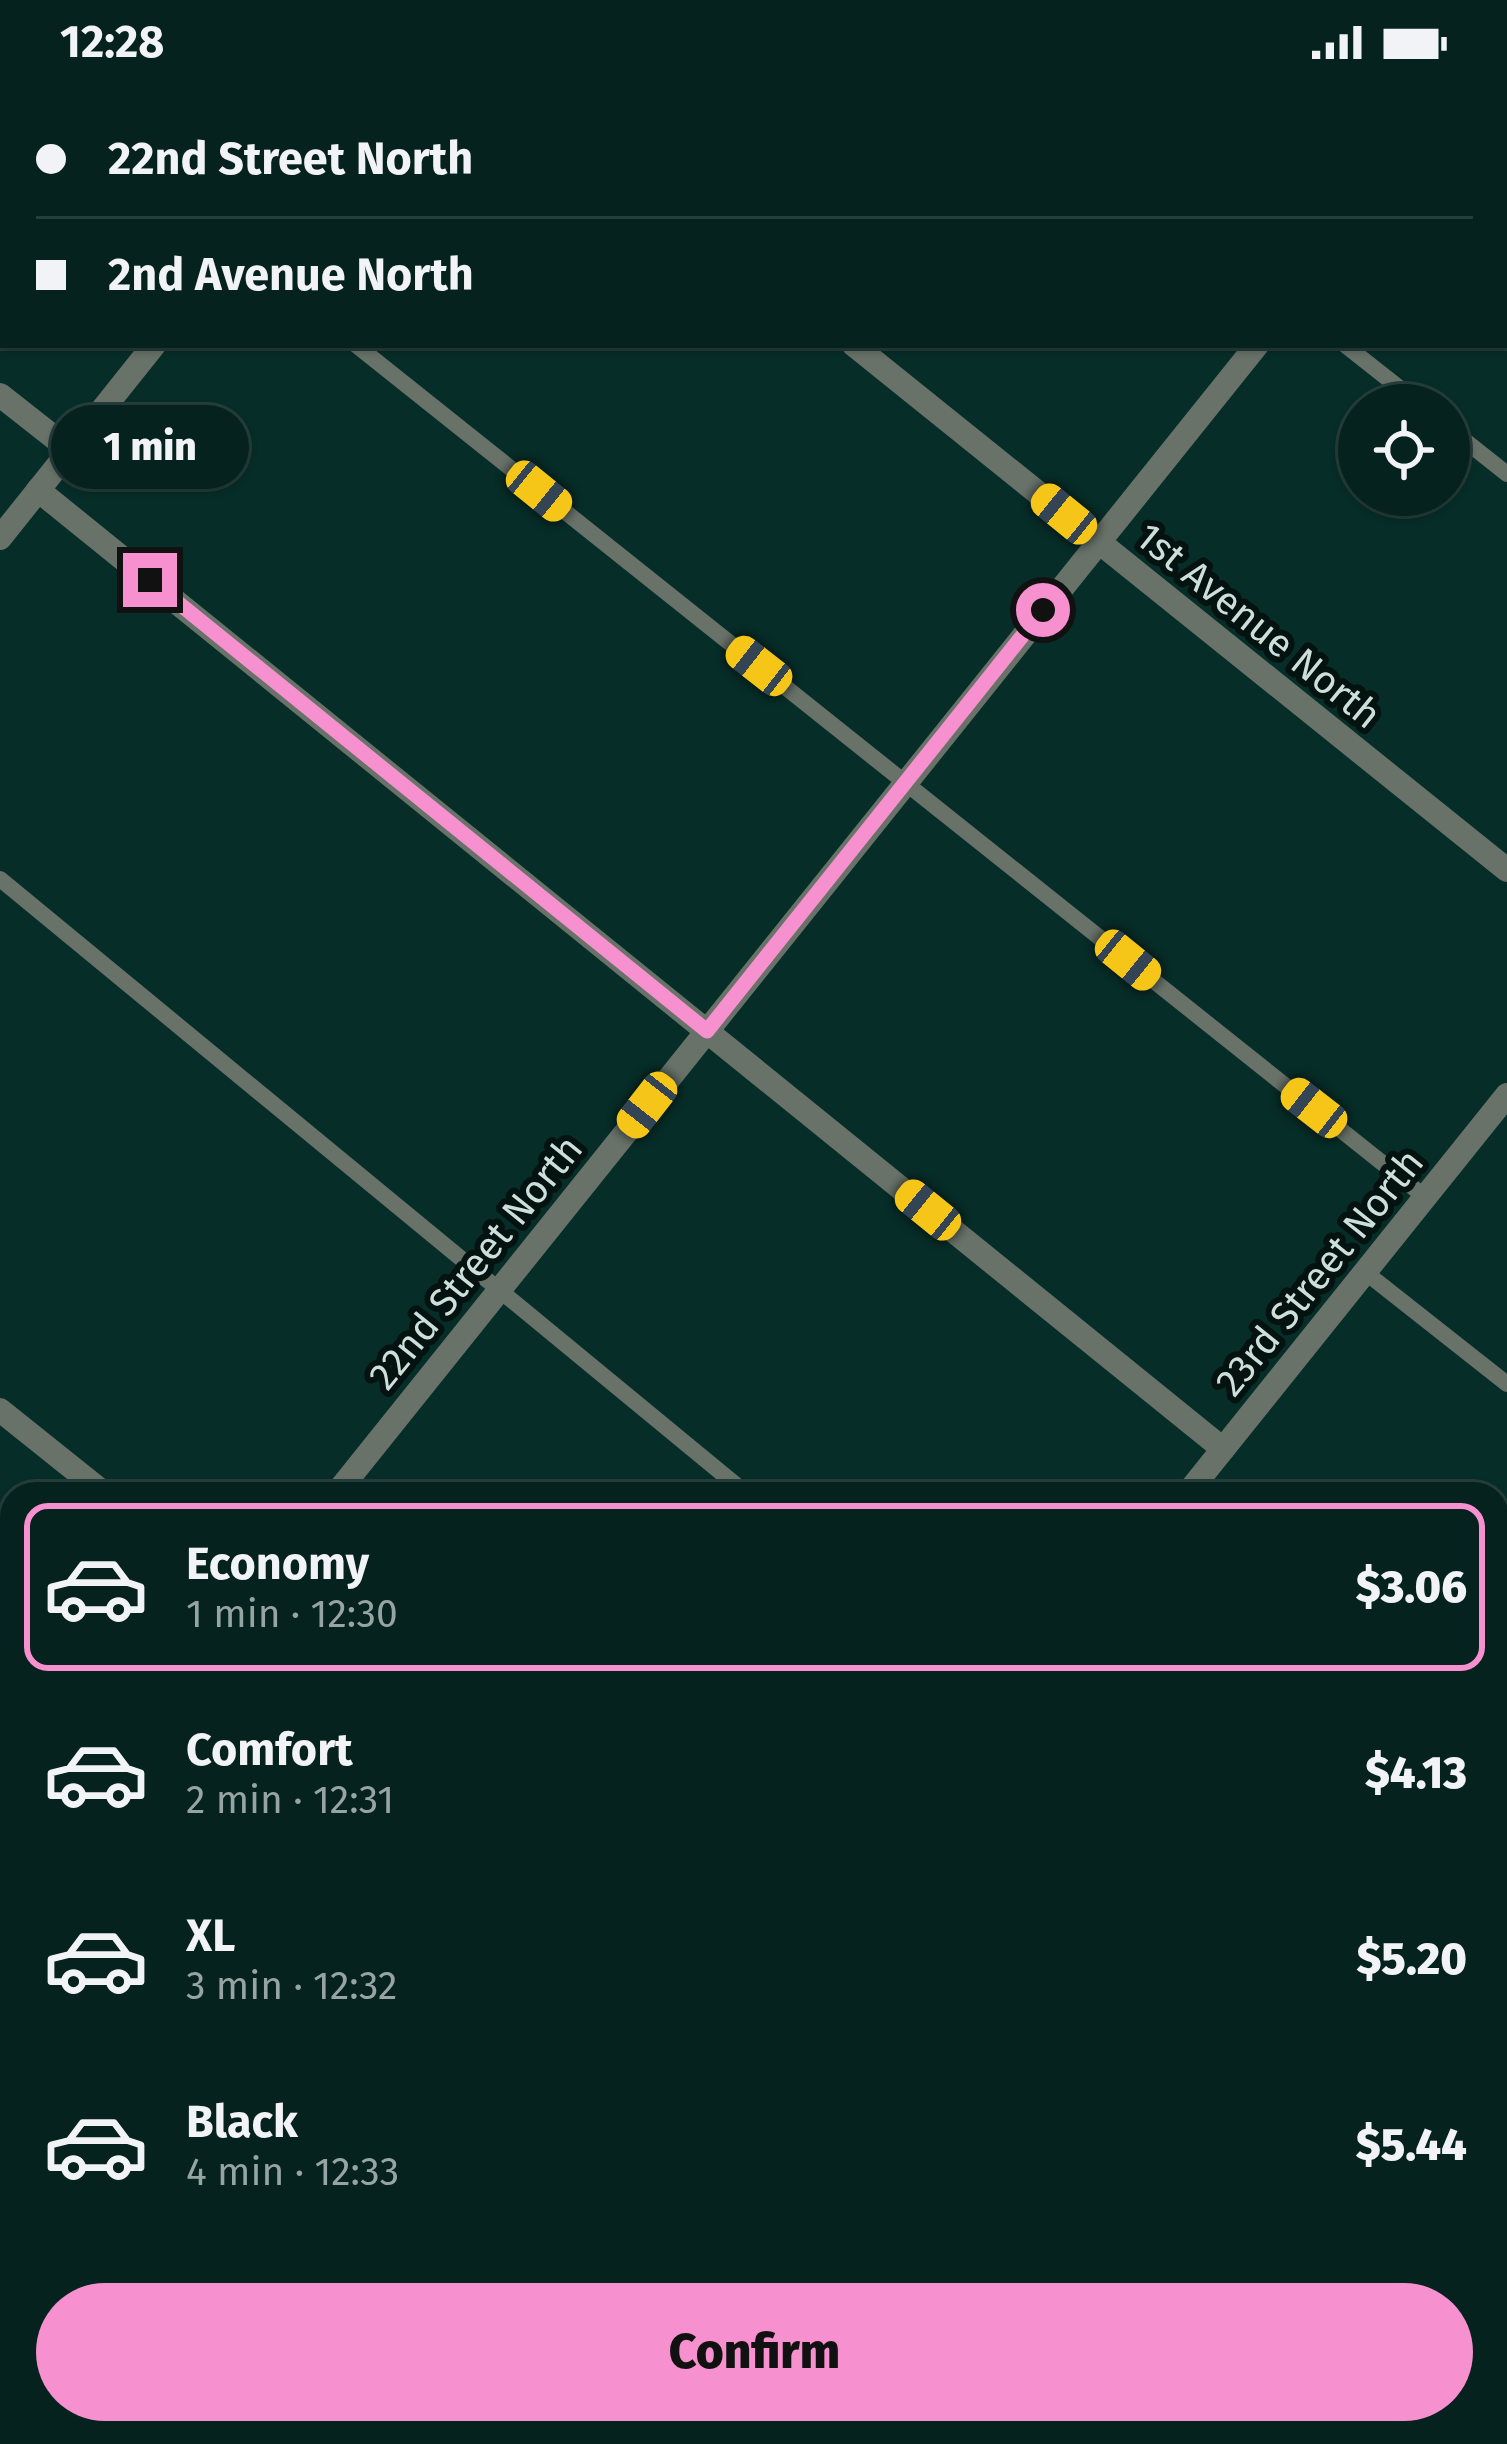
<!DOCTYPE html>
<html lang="en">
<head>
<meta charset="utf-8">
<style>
  :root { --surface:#05221e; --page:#132f2b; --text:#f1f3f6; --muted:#97a4a4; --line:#263f3c; --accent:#f790ce }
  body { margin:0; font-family:"Fira Sans",sans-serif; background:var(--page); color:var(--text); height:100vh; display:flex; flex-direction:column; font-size:45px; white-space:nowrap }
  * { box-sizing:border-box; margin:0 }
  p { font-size:39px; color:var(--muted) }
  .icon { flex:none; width:66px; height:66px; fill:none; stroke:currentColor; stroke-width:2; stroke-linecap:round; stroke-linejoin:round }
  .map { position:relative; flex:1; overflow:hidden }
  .drawer { position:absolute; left:0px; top:1398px; width:1509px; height:963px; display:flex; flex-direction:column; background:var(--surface); border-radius:36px 36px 0 0; box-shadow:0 3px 9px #0004,0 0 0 3px var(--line) }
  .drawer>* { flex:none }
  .hud { position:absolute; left:0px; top:0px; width:1509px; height:264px; box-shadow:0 3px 9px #0004,0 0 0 3px var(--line); display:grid; align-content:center; height:264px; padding:0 36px; background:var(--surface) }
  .buttons { position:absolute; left:1338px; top:300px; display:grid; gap:24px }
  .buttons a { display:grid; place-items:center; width:132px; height:132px; border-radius:50%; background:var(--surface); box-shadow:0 3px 9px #0004,0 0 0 3px var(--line); font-size:60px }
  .end { position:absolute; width:54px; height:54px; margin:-27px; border:15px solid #f790ce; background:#111; box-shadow:0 0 0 6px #111 }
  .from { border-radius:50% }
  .bubble { position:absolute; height:84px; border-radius:42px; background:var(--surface); box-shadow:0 3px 9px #0004,0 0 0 3px var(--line); font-size:39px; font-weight:800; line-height:84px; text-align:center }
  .car { position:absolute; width:36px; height:72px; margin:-36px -18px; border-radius:15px; box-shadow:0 0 9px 3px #0007; background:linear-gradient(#f5c518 24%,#345 0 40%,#f5c518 0 76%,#345 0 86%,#f5c518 0) }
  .hud b { display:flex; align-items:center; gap:42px; height:114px; font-size:45px }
  .hud b+b { border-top:3px solid var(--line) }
  .hud i { width:30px; height:30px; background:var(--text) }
  ul { padding:21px 0 0; list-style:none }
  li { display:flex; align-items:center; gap:36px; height:168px; margin:0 24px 18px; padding:0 12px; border:6px solid transparent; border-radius:24px }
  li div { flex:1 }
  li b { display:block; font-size:45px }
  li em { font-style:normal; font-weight:800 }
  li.active { border-color:var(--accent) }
  li>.icon { width:108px; height:108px; stroke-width:1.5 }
  .button { display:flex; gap:24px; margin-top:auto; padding:24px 36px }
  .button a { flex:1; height:138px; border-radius:72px; background:var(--accent); color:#111; font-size:48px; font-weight:800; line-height:138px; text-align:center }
  .status { display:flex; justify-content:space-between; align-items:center; height:84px; padding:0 60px; background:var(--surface); direction:ltr }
  .status svg { height:33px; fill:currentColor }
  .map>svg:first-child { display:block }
  .built { fill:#023730 }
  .building { fill:#315259; stroke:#547981; stroke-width:3 }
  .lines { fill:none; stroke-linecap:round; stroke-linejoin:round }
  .path { stroke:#567470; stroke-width:8; stroke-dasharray:9 6; stroke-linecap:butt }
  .service { stroke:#687269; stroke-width:16 }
  .minor { stroke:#687269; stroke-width:24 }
  .tertiary { stroke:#687269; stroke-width:24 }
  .route { stroke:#f790ce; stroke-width:15 }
  .labels { text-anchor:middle; stroke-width:12; stroke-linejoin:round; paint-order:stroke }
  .street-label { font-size:39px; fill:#ccdfdb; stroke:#051310 }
</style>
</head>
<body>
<div class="status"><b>12:28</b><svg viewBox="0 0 49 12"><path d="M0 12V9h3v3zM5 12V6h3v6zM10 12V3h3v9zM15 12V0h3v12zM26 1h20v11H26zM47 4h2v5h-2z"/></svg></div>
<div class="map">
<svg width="1507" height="2360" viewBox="0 0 1507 2360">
  <rect width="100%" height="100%" fill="#072d28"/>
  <!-- built -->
  <polygon class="built" points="502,2349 1265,2349 1279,2360 493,2360"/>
  <!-- building -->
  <polygon class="building" points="1159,0 1260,0 1264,3 1156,3"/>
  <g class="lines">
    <!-- path -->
    <g class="path">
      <polyline points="791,2349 804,2360"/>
      <polyline points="1057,2349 1071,2360"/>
      <polyline points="899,2360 908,2349"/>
      <polyline points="1140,2360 1146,2349"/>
    </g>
    <!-- service -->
    <g class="service">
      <polyline points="75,0 79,3"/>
      <polyline points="1017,0 1021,3"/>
      <polyline points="356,261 1425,1113"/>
      <polyline points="1345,261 1421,321"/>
      <polyline points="1449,344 1507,390"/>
      <polyline points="0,795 747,1410"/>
      <polyline points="1365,1188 1507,1300"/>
      <polyline points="0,1866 12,1876"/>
      <polyline points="493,2349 506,2360"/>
    </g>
    <!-- minor -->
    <g class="minor">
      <polyline points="529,0 533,3"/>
      <polyline points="1463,3 1466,0"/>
      <polyline points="854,261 1507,786"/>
      <polyline points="0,311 70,366"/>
      <polyline points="38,406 1223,1365"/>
      <polyline points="0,1326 105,1410"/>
      <polyline points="336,1410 1257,261"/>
      <polyline points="1187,1410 1507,1011"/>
      <polyline points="0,1828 12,1813"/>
      <polyline points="1497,2021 1507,2029"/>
      <polyline points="0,2268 12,2277"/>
      <polyline points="103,2349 117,2360"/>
      <polyline points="412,2360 421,2349"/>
    </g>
    <!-- tertiary -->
    <g class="tertiary">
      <polyline points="359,3 361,0"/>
      <polyline points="0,454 154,261"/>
    </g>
  </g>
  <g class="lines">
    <!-- route -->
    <polyline class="route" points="150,496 707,947 1043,526"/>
  </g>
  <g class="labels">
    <!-- street labels -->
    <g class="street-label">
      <text transform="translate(1259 541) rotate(39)" y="14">1st Avenue North</text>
      <text transform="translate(475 1178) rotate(-51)" y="14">22nd Street North</text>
      <text transform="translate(1319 1188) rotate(-51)" y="14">23rd Street North</text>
    </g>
  </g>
</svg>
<div class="buttons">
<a><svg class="icon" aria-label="locate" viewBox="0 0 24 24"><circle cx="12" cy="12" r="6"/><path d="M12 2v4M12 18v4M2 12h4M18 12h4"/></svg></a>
</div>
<i class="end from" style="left:1043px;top:526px"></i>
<i class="end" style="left:150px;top:496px"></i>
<div class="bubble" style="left:51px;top:321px;width:198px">1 min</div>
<i class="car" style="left:539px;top:407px;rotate:129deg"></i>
<i class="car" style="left:1064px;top:430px;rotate:309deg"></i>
<i class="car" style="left:759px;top:582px;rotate:308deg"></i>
<i class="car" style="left:1128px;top:876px;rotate:129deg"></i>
<i class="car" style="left:647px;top:1021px;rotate:218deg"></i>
<i class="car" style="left:1314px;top:1024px;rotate:308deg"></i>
<i class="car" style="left:928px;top:1126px;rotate:309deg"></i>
<div class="hud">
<b><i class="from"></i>22nd Street North</b>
<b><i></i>2nd Avenue North</b>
</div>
<section class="drawer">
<ul>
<li class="active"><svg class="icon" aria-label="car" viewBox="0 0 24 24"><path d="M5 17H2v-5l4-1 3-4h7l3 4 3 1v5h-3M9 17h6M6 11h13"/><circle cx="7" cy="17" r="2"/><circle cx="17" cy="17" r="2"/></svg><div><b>Economy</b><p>1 min · 12:30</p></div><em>$3.06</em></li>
<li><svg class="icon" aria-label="car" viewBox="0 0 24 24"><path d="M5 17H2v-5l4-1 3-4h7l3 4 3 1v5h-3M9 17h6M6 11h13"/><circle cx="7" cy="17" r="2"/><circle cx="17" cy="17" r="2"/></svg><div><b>Comfort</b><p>2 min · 12:31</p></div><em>$4.13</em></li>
<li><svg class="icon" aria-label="car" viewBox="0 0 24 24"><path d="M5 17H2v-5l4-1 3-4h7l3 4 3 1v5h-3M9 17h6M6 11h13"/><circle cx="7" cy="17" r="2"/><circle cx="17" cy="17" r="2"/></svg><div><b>XL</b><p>3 min · 12:32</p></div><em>$5.20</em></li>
<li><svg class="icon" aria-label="car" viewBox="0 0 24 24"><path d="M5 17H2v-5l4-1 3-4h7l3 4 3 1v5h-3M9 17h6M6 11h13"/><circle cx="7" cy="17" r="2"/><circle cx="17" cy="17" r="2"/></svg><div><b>Black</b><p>4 min · 12:33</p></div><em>$5.44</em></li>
</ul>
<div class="button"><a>Confirm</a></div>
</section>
</div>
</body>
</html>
